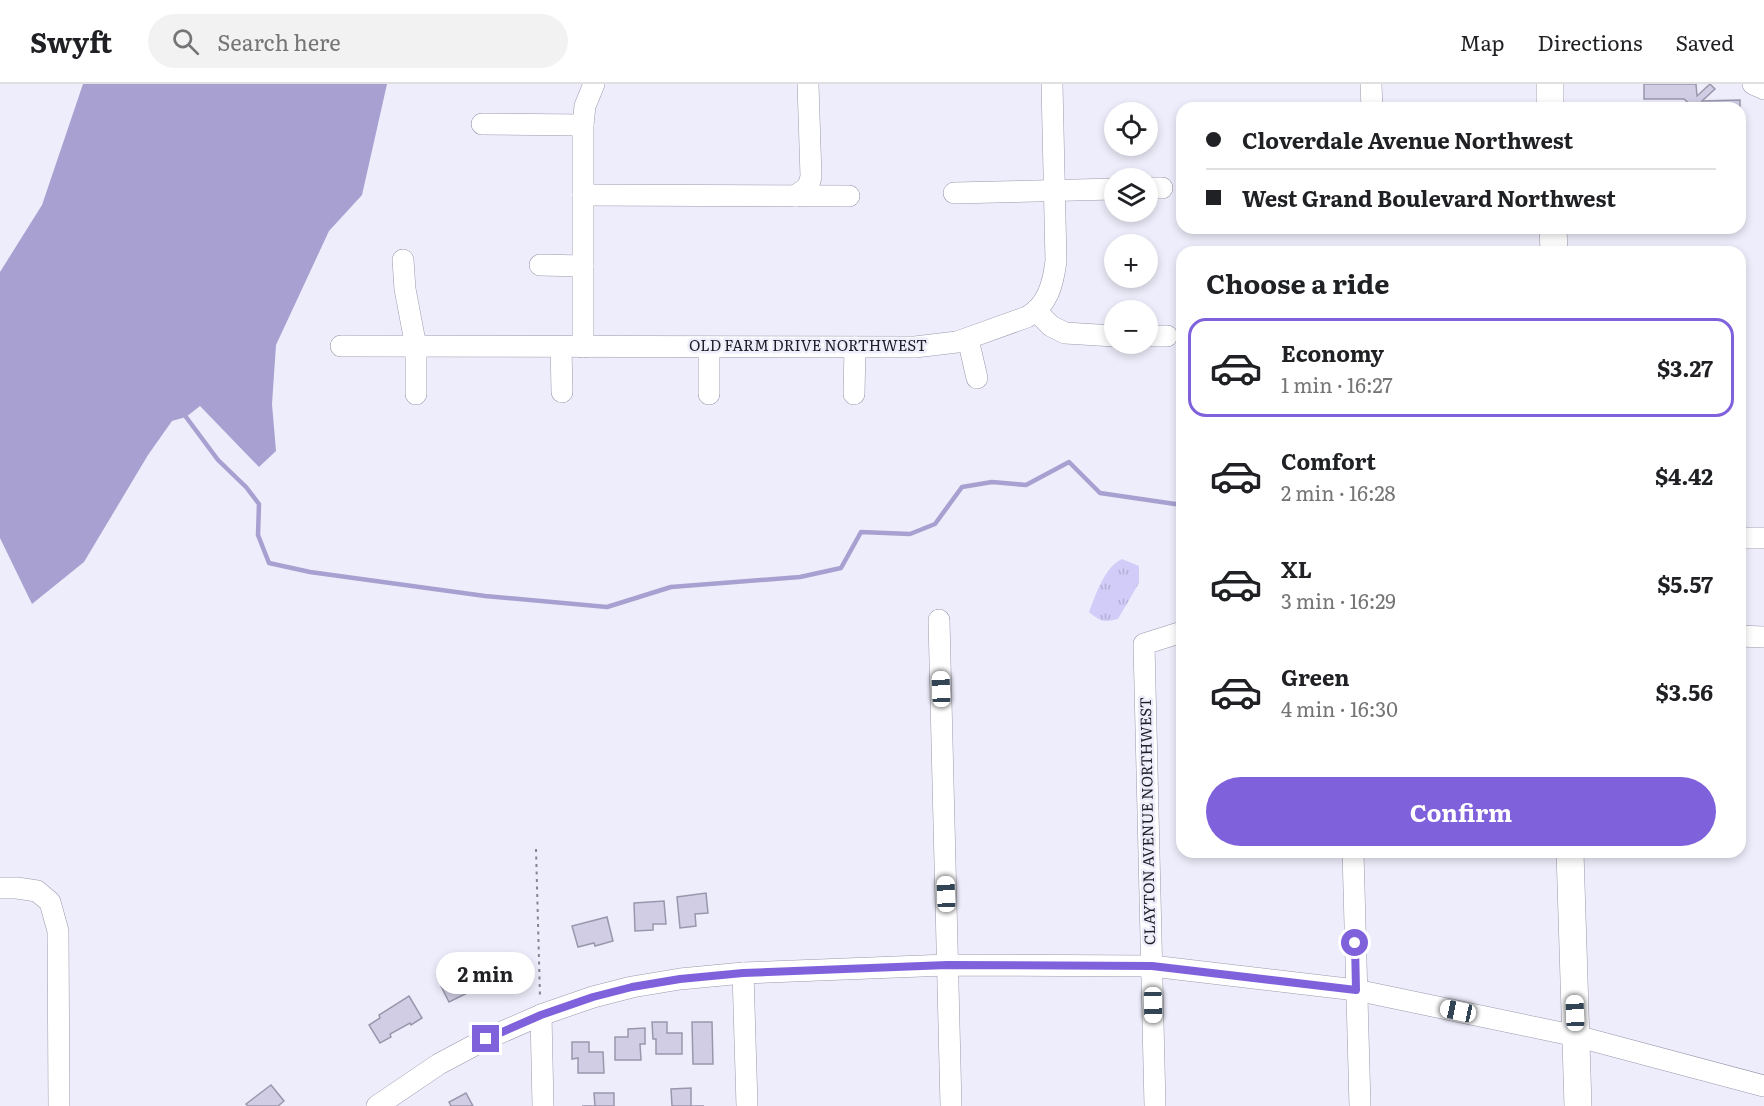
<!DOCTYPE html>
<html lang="en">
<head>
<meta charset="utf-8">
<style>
  :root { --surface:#fff; --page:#f2f2f2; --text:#202124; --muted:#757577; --line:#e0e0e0; --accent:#8061dc }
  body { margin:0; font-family:Literata,serif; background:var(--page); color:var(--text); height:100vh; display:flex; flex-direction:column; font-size:22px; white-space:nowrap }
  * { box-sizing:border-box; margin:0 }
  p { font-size:20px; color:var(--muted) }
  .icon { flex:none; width:33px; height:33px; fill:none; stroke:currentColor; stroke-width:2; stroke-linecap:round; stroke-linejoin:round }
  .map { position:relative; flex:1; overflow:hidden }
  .details { position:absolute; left:1176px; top:162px; width:570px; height:612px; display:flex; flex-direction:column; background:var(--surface); border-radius:18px; box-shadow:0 3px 9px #0003 }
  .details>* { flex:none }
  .banner { position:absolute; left:1176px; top:18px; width:570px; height:132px; border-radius:18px; box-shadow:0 3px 9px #0003; display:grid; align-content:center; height:132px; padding:0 30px; background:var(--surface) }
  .controls { position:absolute; left:1104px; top:18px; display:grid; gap:12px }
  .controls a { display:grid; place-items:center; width:54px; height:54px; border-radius:50%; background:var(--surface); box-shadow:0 3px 9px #0003; font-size:30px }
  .end { position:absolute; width:27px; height:27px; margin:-14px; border:8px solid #8061dc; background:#fff; box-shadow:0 0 0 3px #fff }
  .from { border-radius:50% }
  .bubble { position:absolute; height:42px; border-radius:21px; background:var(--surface); box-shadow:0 3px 9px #0003; font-size:20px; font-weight:700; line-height:42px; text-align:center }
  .car { position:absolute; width:18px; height:36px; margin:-18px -9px; border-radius:8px; box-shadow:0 0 4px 2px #0007; background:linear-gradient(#fff 24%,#345 0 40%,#fff 0 76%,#345 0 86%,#fff 0) }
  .banner b { display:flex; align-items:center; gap:21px; height:57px; font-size:22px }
  .banner b+b { border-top:2px solid var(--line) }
  .banner i { width:15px; height:15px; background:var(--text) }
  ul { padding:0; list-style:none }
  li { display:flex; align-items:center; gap:18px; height:99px; margin:0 12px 9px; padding:0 18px; border:3px solid transparent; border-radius:18px }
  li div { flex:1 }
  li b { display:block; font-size:22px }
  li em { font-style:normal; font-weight:700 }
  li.current { border-color:var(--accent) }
  li>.icon { width:54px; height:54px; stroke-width:1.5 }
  h2 { padding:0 30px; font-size:27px; line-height:72px }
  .button { display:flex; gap:12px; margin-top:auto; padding:12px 30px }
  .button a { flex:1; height:69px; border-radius:36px; background:var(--accent); color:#fff; font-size:24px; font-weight:700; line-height:69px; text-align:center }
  header { display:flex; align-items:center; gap:36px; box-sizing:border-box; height:84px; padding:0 30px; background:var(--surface); border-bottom:2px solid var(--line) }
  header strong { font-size:28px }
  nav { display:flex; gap:33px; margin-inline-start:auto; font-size:21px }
  .search { width:420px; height:54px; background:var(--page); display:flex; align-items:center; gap:15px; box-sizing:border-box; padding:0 21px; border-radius:33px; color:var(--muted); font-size:22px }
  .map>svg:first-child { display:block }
  .park { fill:url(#park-tufts) }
  .water { fill:#a8a0d0 }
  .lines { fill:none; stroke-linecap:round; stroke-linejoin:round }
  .stream { stroke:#a8a0d0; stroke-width:4.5 }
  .building { fill:#d0cde4; stroke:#9a97ad; stroke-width:1.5 }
  .minor-casing { stroke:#9b98ae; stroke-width:22 }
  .major-casing { stroke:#9b98ae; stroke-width:28 }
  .path { stroke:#85848f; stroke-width:2; stroke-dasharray:3 4.5; stroke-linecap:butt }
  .minor { stroke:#fff; stroke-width:21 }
  .major { stroke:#fff; stroke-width:27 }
  .route { stroke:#8061dc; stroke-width:8 }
  .labels { text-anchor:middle; stroke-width:5; stroke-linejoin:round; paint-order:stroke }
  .street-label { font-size:15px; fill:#1e1d25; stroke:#eeedfb }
</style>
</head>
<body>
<header>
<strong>Swyft</strong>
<div class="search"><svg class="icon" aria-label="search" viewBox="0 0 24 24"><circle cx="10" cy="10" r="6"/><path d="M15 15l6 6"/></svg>Search here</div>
<nav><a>Map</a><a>Directions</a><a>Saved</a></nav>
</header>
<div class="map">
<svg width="1764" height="1022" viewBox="0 0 1764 1022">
  <defs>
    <pattern id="park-tufts" width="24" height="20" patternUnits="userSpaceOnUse" patternTransform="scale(1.5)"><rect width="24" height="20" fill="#d2ccf9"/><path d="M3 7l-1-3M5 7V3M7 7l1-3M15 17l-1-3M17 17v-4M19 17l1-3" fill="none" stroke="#b4afd5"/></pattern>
  </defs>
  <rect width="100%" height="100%" fill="#eeedfb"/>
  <!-- park -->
  <path class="park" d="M 1122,475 L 1139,482 L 1139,499 L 1118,535 C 1103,539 1100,537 1089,528 C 1096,511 1104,483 1122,475 Z"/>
  <!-- water -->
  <polygon class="water" points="83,0 387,0 362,111 329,147 276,261 272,320 276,367 259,383 200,322 186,333 172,337 148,371 84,478 32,520 0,454 0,188 42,121"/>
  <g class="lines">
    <!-- stream -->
    <polyline class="stream" points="186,333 218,376 246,403 259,420 258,451 269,479 310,488 485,512 607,523 671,503 800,493 841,484 861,448 910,450 935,440 962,403 992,398 1026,401 1069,378 1100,409 1182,421"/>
  </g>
  <!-- building -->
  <g class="building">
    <polygon points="1644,0 1696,0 1697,12 1710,0 1715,5 1702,17 1740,16 1740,24 1694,24 1684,15 1644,15"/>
    <polygon points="706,809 708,829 695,830 696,842 680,844 677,813"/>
    <polygon points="664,817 666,840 653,840 653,846 635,847 634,819"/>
    <polygon points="607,833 613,857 595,862 594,859 578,863 572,842"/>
    <polygon points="485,878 494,896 449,918 441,902 463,891 462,889"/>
    <polygon points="409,912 422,934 411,941 410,939 390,950 391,953 380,959 369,941 380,934 379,931"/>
    <polygon points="652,938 667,938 667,949 682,949 682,970 656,970 656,955 653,955"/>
    <polygon points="692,938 712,938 713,980 693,980"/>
    <polygon points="645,944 645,960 640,960 641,976 615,976 615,953 628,953 628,945"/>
    <polygon points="572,958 589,958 589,968 603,968 604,989 578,989 578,974 572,975"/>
    <polygon points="271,1001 284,1017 278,1022 248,1022 246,1020"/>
    <polygon points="691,1004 691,1022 704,1022 672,1022 671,1005"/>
    <polygon points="466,1009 473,1022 451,1022 449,1018"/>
    <polygon points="594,1009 614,1009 614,1022 582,1022 595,1022"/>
  </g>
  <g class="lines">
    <defs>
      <g id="minor">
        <polyline points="1371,0 1372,24"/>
        <polyline points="1753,0 1764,5"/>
        <polyline points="482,40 583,41"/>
        <polyline points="1148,104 1162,104"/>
        <polyline points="954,109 1114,105"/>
        <polyline points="583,111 849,112"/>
        <polyline points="795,112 808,103 811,93 808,0"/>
        <polyline points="403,176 405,205 416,263 416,310"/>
        <polyline points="540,181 583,182"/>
        <polyline points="1037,228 1051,242 1065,249 1114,252"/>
        <polyline points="1148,252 1167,252"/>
        <polyline points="968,255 977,294"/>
        <path d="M 341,262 L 915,263 L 957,258 L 1027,233 C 1048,221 1053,200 1056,177 L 1052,0"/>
        <polyline points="561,263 562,308"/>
        <polyline points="583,263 583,41 585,22 594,0"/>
        <polyline points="709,310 709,263"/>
        <polyline points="854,310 855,263"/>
        <polyline points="1740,454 1764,454"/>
        <polyline points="939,536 951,1022"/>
        <polyline points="1740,552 1764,553"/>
        <polyline points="1353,768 1360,1022"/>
        <polyline points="0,804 17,804 37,807 50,818 58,847 59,1022"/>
        <polyline points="743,889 747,1022"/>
        <polyline points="541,931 543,1022"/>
        <polyline points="377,1022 439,980 486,955 541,931 593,913 632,903 680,895 743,889 947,881 1152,882 1356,906 1576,952 1764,1002"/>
        <polyline points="1155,1022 1144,560 1182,548"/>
      </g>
      <g id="major">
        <polyline points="1550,0 1550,24"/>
        <polyline points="1553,144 1554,168"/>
        <polyline points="1570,768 1578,1022"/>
      </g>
    </defs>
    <!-- minor casing -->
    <use href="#minor" class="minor-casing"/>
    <!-- major casing -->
    <use href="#major" class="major-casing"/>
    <!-- path -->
    <polyline class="path" points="536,765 540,913"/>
    <!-- minor -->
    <use href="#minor" class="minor"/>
    <!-- major -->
    <use href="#major" class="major"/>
  </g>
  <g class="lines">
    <!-- route -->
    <polyline class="route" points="486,955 541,931 593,913 632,903 680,895 743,889 947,881 1152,882 1356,906 1355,859"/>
  </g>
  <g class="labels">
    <!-- street labels -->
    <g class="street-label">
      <text x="808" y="267">OLD FARM DRIVE NORTHWEST</text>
      <text transform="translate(1148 737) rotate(-91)" y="5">CLAYTON AVENUE NORTHWEST</text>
    </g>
  </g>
</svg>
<div class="controls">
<a><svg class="icon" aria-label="locate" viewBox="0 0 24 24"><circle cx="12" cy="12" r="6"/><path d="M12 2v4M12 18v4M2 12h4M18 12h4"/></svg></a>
<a><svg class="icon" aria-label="layers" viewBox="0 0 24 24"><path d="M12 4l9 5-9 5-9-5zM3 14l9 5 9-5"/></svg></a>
<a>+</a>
<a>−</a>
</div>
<i class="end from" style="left:1355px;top:859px"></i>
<i class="end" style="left:486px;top:955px"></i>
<div class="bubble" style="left:436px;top:868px;width:99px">2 min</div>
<i class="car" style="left:941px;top:605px;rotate:358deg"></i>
<i class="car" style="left:946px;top:810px;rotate:358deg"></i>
<i class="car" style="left:1153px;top:921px;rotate:179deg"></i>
<i class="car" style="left:1458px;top:927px;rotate:282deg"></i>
<i class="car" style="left:1575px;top:929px;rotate:358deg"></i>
<div class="banner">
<b><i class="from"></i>Cloverdale Avenue Northwest</b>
<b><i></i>West Grand Boulevard Northwest</b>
</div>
<section class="details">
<h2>Choose a ride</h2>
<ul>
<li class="current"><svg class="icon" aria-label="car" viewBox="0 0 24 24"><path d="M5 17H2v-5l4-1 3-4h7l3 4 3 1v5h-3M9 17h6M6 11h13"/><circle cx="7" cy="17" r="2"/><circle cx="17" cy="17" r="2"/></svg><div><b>Economy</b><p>1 min · 16:27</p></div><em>$3.27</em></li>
<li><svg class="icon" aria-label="car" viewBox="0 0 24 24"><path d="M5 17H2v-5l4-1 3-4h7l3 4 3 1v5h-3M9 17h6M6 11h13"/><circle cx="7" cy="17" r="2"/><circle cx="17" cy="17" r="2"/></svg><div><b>Comfort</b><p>2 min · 16:28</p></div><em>$4.42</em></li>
<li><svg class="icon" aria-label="car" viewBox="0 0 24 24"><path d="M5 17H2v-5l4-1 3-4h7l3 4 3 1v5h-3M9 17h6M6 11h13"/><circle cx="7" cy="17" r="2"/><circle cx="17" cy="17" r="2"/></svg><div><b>XL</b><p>3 min · 16:29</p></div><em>$5.57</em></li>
<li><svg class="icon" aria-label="car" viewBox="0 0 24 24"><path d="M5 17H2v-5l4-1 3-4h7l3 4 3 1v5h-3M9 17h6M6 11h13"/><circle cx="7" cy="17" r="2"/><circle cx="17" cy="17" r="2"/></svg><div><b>Green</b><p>4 min · 16:30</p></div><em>$3.56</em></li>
</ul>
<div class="button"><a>Confirm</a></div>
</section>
</div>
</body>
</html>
